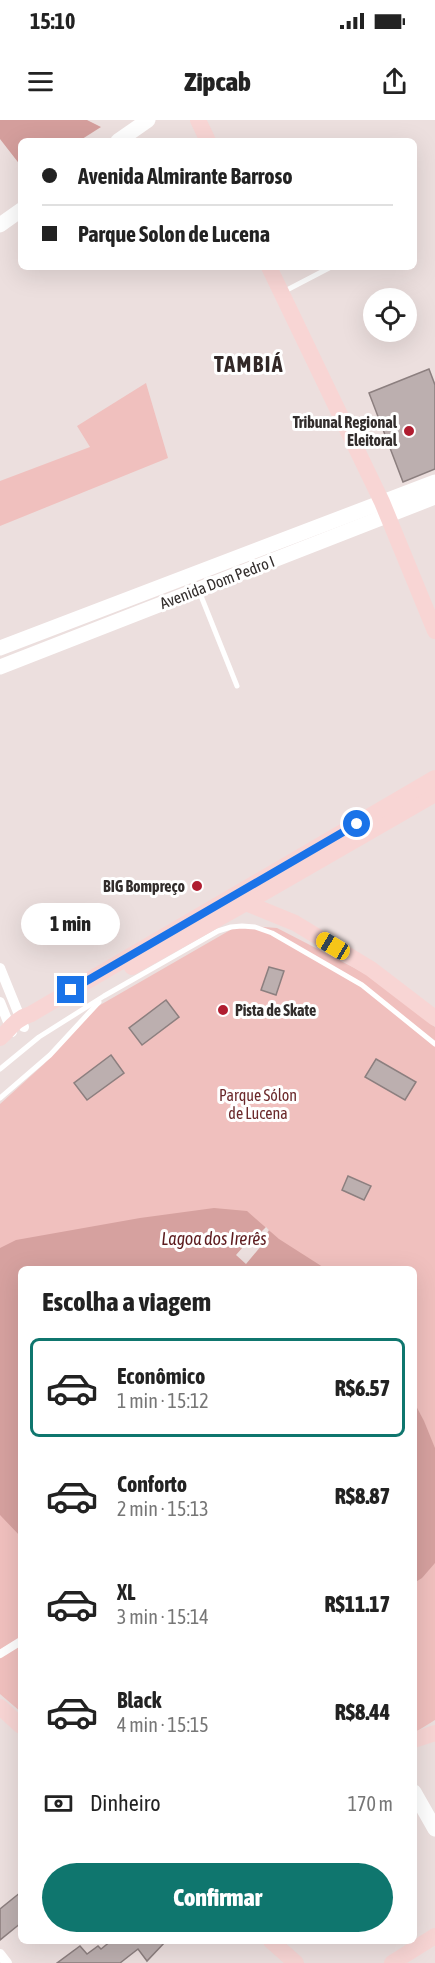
<!DOCTYPE html>
<html lang="pt">
<head>
<meta charset="utf-8">
<style>
  :root { --surface:#fff; --page:#f6f6f6; --text:#222; --muted:#767676; --line:#e0e0e0; --accent:#0f766e }
  body { margin:0; font-family:"Asap Condensed",sans-serif; background:var(--page); color:var(--text); height:100vh; display:flex; flex-direction:column; font-size:22px; white-space:nowrap }
  * { box-sizing:border-box; margin:0 }
  p { font-size:20px; color:var(--muted) }
  .icon { flex:none; width:33px; height:33px; fill:none; stroke:currentColor; stroke-width:2; stroke-linecap:round; stroke-linejoin:round }
  .map { position:relative; flex:1; overflow:hidden }
  .sheet { position:absolute; left:18px; top:1146px; width:399px; height:678px; display:flex; flex-direction:column; background:var(--surface); border-radius:9px; box-shadow:0 6px 24px #0002 }
  .sheet>* { flex:none }
  .guide { position:absolute; left:18px; top:18px; width:399px; height:132px; border-radius:9px; box-shadow:0 6px 24px #0002; display:grid; align-content:center; height:132px; padding:0 24px; background:var(--surface) }
  .fabs { position:absolute; left:363px; top:168px; display:grid; gap:12px }
  .fabs a { display:grid; place-items:center; width:54px; height:54px; border-radius:50%; background:var(--surface); box-shadow:0 6px 24px #0002; font-size:30px }
  .end { position:absolute; width:27px; height:27px; margin:-14px; border:8px solid #1a73e8; background:#fff; box-shadow:0 0 0 3px #fff }
  .from { border-radius:50% }
  .bubble { position:absolute; height:42px; border-radius:21px; background:var(--surface); box-shadow:0 6px 24px #0002; font-size:20px; font-weight:800; line-height:42px; text-align:center }
  .car { position:absolute; width:18px; height:36px; margin:-18px -9px; border-radius:8px; box-shadow:0 0 4px 2px #0007; background:linear-gradient(#f5c518 24%,#345 0 40%,#f5c518 0 76%,#345 0 86%,#f5c518 0) }
  .guide b { display:flex; align-items:center; gap:21px; height:57px; font-size:22px }
  .guide b+b { border-top:2px solid var(--line) }
  .guide i { width:15px; height:15px; background:var(--text) }
  ul { padding:0; list-style:none }
  li { display:flex; align-items:center; gap:18px; height:99px; margin:0 12px 9px; padding:0 12px; border:3px solid transparent; border-radius:9px }
  li div { flex:1 }
  li b { display:block; font-size:22px }
  li em { font-style:normal; font-weight:800 }
  li.selected { border-color:var(--accent) }
  li>.icon { width:54px; height:54px; stroke-width:1.5 }
  h2 { padding:0 24px; font-size:27px; line-height:72px }
  .pay { display:flex; align-items:center; gap:15px; height:66px; padding:0 24px; font-size:22px }
  .pay p { margin-inline-start:auto }
  .cta { display:flex; gap:12px; margin-top:auto; padding:12px 24px }
  .cta a { flex:1; height:69px; border-radius:36px; background:var(--accent); color:#fff; font-size:24px; font-weight:800; line-height:69px; text-align:center }
  .status { display:flex; justify-content:space-between; align-items:center; height:42px; padding:0 30px; background:var(--surface); direction:ltr }
  .status svg { height:16px; fill:currentColor }
  header { display:flex; justify-content:space-between; align-items:center; height:78px; padding:0 24px; background:var(--surface); font-size:27px; font-weight:800 }
  .map>svg:first-child { display:block }
  .green { fill:#f0c0be }
  .forest { fill:#d49e9c }
  .water { fill:#d6a19f }
  .pier { fill:#ecdfde }
  .building { fill:#bcafaf; stroke:#8c7f7f; stroke-width:1.5 }
  .lines { fill:none; stroke-linecap:round; stroke-linejoin:round }
  .service { stroke:#fff; stroke-width:5 }
  .pedestrian { stroke:#fff; stroke-width:8 }
  .minor { stroke:#fff; stroke-width:10 }
  .secondary { stroke:#fff; stroke-width:15 }
  .primary { stroke:#f8d5d4; stroke-width:16 }
  .route { stroke:#1a73e8; stroke-width:8 }
  .poi-dot { fill:#b01d30; stroke:#fff; stroke-width:2 }
  .labels { text-anchor:middle; stroke-width:6; stroke-linejoin:round; paint-order:stroke }
  .poi-label { font-size:16px; font-weight:bold; fill:#322d2c; stroke:#fff; text-anchor:end }
  .street-label { font-size:16px; fill:#322d2c; stroke:#fff }
  .park-label { font-size:16px; fill:#6b292b; stroke:#fff }
  .water-label { font-size:18px; font-style:italic; fill:#5d1c1f; stroke:#fff }
  .district-label { font-size:22px; font-weight:bold; letter-spacing:1.5px; fill:#322827; stroke:#fff }
</style>
</head>
<body>
<div class="status"><b>15:10</b><svg viewBox="0 0 49 12"><path d="M0 12V9h3v3zM5 12V6h3v6zM10 12V3h3v9zM15 12V0h3v12zM26 1h20v11H26zM47 4h2v5h-2z"/></svg></div>
<header><svg class="icon" aria-label="menu" viewBox="0 0 24 24"><path d="M4 6h16M4 12h16M4 18h16"/></svg>Zipcab<svg class="icon" aria-label="share" viewBox="0 0 24 24"><path d="M12 15V3M7 8l5-5 5 5M5 13v7h14v-7"/></svg></header>
<div class="map">
<svg width="435" height="1843" viewBox="0 0 435 1843">
  <rect width="100%" height="100%" fill="#ecdfde"/>
  <!-- green -->
  <g class="green">
    <polygon points="146,263 168,338 0,406 0,361 90,327 77,306"/>
    <polygon points="239,805 277,808 372,857 435,907 435,1600 414,1613 414,1149 21,1149 21,1592 0,1574 0,984 44,944 88,892"/>
  </g>
  <!-- forest -->
  <polygon class="forest" points="0,0 87,0 101,7 79,21 21,21 21,46 0,19"/>
  <!-- water -->
  <g class="water">
    <polygon points="214,1088 247,1091 279,1119 326,1149 21,1149 21,1417 0,1395 0,1128 16,1120 140,1098"/>
    <polygon points="414,1282 424,1301 435,1328 435,1443 422,1458 414,1463"/>
  </g>
  <!-- pier -->
  <polygon class="pier" points="266,1107 269,1110 264,1118 266,1120 246,1144 236,1135 256,1112 259,1114"/>
  <!-- building -->
  <g class="building">
    <polygon points="429,249 435,265 435,349 403,362 369,273"/>
    <polygon points="269,847 284,851 276,875 261,870"/>
    <polygon points="166,880 179,897 142,925 129,908"/>
    <polygon points="111,935 124,953 87,980 74,963"/>
    <polygon points="376,939 416,962 405,980 365,957"/>
    <polygon points="348,1056 371,1066 364,1080 342,1070"/>
    <polygon points="21,1772 21,1803 0,1820 0,1789"/>
    <polygon points="111,1821 166,1821 147,1841 138,1829 120,1843 57,1843 80,1826 87,1834 98,1826 101,1829"/>
  </g>
  <g class="lines">
    <!-- service -->
    <g class="service">
      <polyline points="283,172 331,147"/>
      <polyline points="199,471 237,566"/>
      <polyline points="0,949 39,917 104,876 218,811 231,807 242,806 255,807 272,813 362,865 435,924"/>
      <polyline points="0,978 50,935 99,882"/>
    </g>
    <!-- pedestrian -->
    <polyline class="pedestrian" points="0,1534 21,1521"/>
    <!-- minor -->
    <g class="minor">
      <polyline points="0,848 24,907"/>
      <polyline points="0,882 12,912"/>
      <polyline points="0,1834 7,1843"/>
    </g>
    <!-- secondary -->
    <g class="secondary">
      <polyline points="118,21 148,0"/>
      <polyline points="0,105 21,90"/>
      <polyline points="0,528 435,362"/>
      <polyline points="0,547 435,377"/>
      <polyline points="414,1672 435,1709"/>
    </g>
    <!-- primary -->
    <g class="primary">
      <polyline points="198,0 208,21"/>
      <polyline points="269,147 382,382 435,511"/>
      <polyline points="246,783 435,674"/>
      <polyline points="132,847 246,783 295,803 371,849 435,898"/>
      <path d="M 0,918 C 11,908 15,899 31,894 L 435,658"/>
      <polyline points="0,1587 21,1606"/>
      <polyline points="414,1620 435,1613"/>
      <polyline points="271,1821 296,1843"/>
      <polyline points="392,1843 435,1816"/>
    </g>
  </g>
  <g class="lines">
    <!-- route -->
    <polyline class="route" points="71,870 357,704"/>
  </g>
  <!-- markers -->
  <g class="poi-dot">
    <circle cx="409" cy="311" r="6"/>
    <circle cx="197" cy="766" r="6"/>
    <circle cx="223" cy="890" r="6"/>
  </g>
  <g class="labels">
    <!-- poi labels -->
    <g class="poi-label">
      <text x="397" y="308">Tribunal Regional<tspan x="397" dy="18">Eleitoral</tspan></text>
      <text x="185" y="772">BIG Bompreço</text>
      <text x="235" y="896" text-anchor="start">Pista de Skate</text>
    </g>
    <!-- street labels -->
    <g class="street-label">
      <text transform="translate(217 462) rotate(-21)" y="6">Avenida Dom Pedro I</text>
    </g>
    <!-- park labels -->
    <g class="park-label">
      <text x="258" y="981">Parque Sólon<tspan x="258" dy="18">de Lucena</tspan></text>
    </g>
    <!-- water labels -->
    <g class="water-label">
      <text x="214" y="1125">Lagoa dos Irerês</text>
    </g>
    <!-- district labels -->
    <g class="district-label">
      <text x="249" y="252">TAMBIÁ</text>
    </g>
  </g>
</svg>
<div class="fabs">
<a><svg class="icon" aria-label="locate" viewBox="0 0 24 24"><circle cx="12" cy="12" r="6"/><path d="M12 2v4M12 18v4M2 12h4M18 12h4"/></svg></a>
</div>
<i class="end from" style="left:357px;top:704px"></i>
<i class="end" style="left:71px;top:870px"></i>
<div class="bubble" style="left:21px;top:783px;width:99px">1 min</div>
<i class="car" style="left:333px;top:826px;rotate:301deg"></i>
<div class="guide">
<b><i class="from"></i>Avenida Almirante Barroso</b>
<b><i></i>Parque Solon de Lucena</b>
</div>
<section class="sheet">
<h2>Escolha a viagem</h2>
<ul>
<li class="selected"><svg class="icon" aria-label="car" viewBox="0 0 24 24"><path d="M5 17H2v-5l4-1 3-4h7l3 4 3 1v5h-3M9 17h6M6 11h13"/><circle cx="7" cy="17" r="2"/><circle cx="17" cy="17" r="2"/></svg><div><b>Econômico</b><p>1 min · 15:12</p></div><em>R$6.57</em></li>
<li><svg class="icon" aria-label="car" viewBox="0 0 24 24"><path d="M5 17H2v-5l4-1 3-4h7l3 4 3 1v5h-3M9 17h6M6 11h13"/><circle cx="7" cy="17" r="2"/><circle cx="17" cy="17" r="2"/></svg><div><b>Conforto</b><p>2 min · 15:13</p></div><em>R$8.87</em></li>
<li><svg class="icon" aria-label="car" viewBox="0 0 24 24"><path d="M5 17H2v-5l4-1 3-4h7l3 4 3 1v5h-3M9 17h6M6 11h13"/><circle cx="7" cy="17" r="2"/><circle cx="17" cy="17" r="2"/></svg><div><b>XL</b><p>3 min · 15:14</p></div><em>R$11.17</em></li>
<li><svg class="icon" aria-label="car" viewBox="0 0 24 24"><path d="M5 17H2v-5l4-1 3-4h7l3 4 3 1v5h-3M9 17h6M6 11h13"/><circle cx="7" cy="17" r="2"/><circle cx="17" cy="17" r="2"/></svg><div><b>Black</b><p>4 min · 15:15</p></div><em>R$8.44</em></li>
</ul>
<div class="pay"><svg class="icon" aria-label="cash" viewBox="0 0 24 24"><path d="M3 7h18v10H3z"/><circle cx="12" cy="12" r="2"/></svg>Dinheiro<p>170 m</p></div>
<div class="cta"><a>Confirmar</a></div>
</section>
</div>
</body>
</html>
